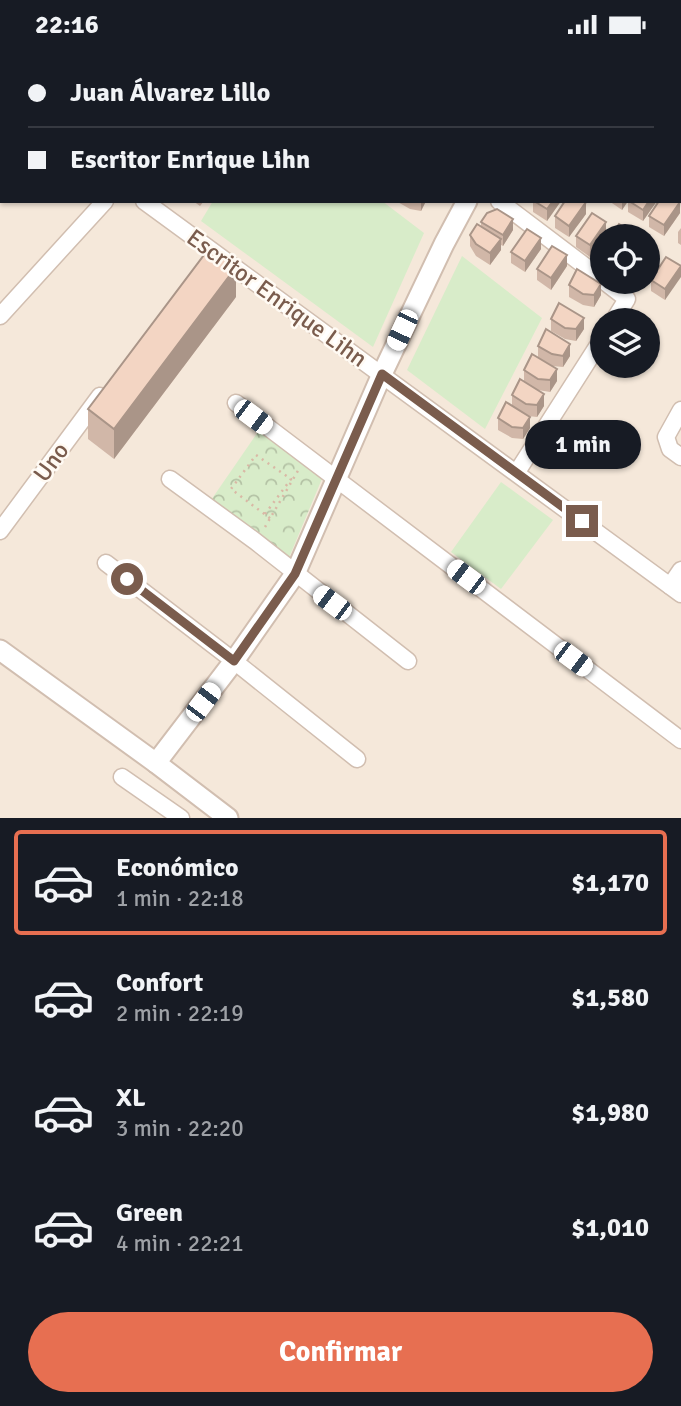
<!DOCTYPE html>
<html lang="es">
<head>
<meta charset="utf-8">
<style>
  :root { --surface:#171b24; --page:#20242c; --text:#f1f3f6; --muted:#9ea1a6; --line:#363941; --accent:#e76f51 }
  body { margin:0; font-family:Signika,sans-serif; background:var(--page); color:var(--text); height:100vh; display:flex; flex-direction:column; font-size:26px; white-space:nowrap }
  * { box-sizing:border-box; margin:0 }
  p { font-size:23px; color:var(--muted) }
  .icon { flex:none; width:38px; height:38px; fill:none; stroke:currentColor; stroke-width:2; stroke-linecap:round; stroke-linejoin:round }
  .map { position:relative; height:769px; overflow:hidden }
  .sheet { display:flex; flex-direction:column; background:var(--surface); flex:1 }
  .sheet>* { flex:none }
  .banner { position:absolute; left:0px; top:0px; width:682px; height:154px; box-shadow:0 2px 5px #0004; display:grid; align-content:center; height:154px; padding:0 28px; background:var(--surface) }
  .fabs { position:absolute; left:590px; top:175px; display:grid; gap:14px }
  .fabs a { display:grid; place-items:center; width:70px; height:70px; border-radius:50%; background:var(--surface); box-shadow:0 2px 5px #0004; font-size:35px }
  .end { position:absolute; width:32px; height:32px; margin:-16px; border:9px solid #7a5c4d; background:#fff; box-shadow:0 0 0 4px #fff }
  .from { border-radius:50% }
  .bubble { position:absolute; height:49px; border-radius:24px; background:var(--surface); box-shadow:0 2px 5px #0004; font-size:23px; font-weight:700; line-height:49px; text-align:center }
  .car { position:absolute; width:21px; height:42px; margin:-21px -10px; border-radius:9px; box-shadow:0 0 5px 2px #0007; background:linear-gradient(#fff 24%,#345 0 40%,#fff 0 76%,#345 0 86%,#fff 0) }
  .banner b { display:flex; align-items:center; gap:24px; height:66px; font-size:26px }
  .banner b+b { border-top:2px solid var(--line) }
  .banner i { width:18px; height:18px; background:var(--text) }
  ul { padding:12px 0 0; list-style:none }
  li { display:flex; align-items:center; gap:21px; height:105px; margin:0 14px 10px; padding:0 14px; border:4px solid transparent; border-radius:7px }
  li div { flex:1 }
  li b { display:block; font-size:26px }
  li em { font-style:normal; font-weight:700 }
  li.active { border-color:var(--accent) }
  li>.icon { width:63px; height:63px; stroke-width:1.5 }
  .action { display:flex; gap:14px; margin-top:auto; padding:14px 28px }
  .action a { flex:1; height:80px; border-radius:42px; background:var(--accent); color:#fff; font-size:28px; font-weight:700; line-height:80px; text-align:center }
  .status { display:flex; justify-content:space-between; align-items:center; height:49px; padding:0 35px; background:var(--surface); direction:ltr }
  .status svg { height:19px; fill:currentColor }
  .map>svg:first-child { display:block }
  .residential { fill:#f5e8da; fill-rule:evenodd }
  .green { fill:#d8ecc9 }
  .forest { fill:url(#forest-crowns) }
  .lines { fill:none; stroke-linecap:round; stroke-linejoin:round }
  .minor-casing { stroke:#d1beb0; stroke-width:19 }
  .tertiary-casing { stroke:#d1beb0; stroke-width:23 }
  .path { stroke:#d9b8a5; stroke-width:2.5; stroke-dasharray:2 5; stroke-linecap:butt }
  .minor { stroke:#fff; stroke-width:16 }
  .tertiary { stroke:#fff; stroke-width:19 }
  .wall { fill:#d1b7a8 }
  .shaded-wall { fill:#aa9588 }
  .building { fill:#f3d5c3; stroke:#aa9588; stroke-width:2 }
  .route { stroke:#7a5c4d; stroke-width:9 }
  .labels { text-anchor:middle; stroke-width:5; stroke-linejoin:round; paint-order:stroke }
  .street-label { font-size:24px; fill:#7a5c4d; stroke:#fffaf3 }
</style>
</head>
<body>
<div class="status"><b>22:16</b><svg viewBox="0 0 49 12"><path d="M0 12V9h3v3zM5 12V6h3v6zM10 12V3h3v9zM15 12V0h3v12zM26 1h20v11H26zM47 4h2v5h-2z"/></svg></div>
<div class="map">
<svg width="681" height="769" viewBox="0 0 681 769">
  <defs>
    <pattern id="forest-crowns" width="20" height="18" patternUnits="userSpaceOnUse" patternTransform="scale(1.75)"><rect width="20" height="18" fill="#d8ecc9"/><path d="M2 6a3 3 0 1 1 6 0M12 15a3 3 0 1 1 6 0" fill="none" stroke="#b4c2a5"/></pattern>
  </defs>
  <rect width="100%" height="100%" fill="#fdf6ec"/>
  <!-- residential -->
  <path class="residential" d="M 0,0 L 681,0 L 681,769 L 0,769 ZM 2,2 L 681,2 L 681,152 L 2,152 ZM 602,187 L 648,187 L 648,233 L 602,233 ZM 602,271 L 648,271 L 648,317 L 602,317 Z"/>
  <!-- green -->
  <g class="green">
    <polygon points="213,152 382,152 424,184 373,298 201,172"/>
    <polygon points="462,207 542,269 485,380 407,321"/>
    <polygon points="501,433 553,471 501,540 451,503"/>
  </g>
  <!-- forest -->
  <polygon class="forest" points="260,380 324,425 288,511 209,454"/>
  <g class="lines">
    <defs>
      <g id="minor">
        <polyline points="124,0 126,2"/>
        <polyline points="286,0 288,2"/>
        <polyline points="463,0 465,2"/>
        <polyline points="648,0 651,2"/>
        <polyline points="108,2 109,0"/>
        <polyline points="0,60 2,58"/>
        <polyline points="144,152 681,545"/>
        <polyline points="499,152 602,230"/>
        <polyline points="605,233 627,250 614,271"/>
        <polyline points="0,267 105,152"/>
        <polyline points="236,354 681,691"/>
        <polyline points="681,361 666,388 670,400 681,408"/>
        <polyline points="517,423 602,290"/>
        <polyline points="170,430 255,492 408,612"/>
        <polyline points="0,482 100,347"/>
        <polyline points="106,514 234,612 357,710"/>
        <polyline points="670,537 681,521"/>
        <polyline points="122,728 181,769"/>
      </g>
      <g id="tertiary">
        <polyline points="539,2 540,0"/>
        <polyline points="0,601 156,714 228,769"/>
        <polyline points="156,714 234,612 295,525 382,325 444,195 467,152"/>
      </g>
    </defs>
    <!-- minor casing -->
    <use href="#minor" class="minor-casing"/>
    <!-- tertiary casing -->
    <use href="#tertiary" class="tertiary-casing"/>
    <!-- path -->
    <g class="path">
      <polyline points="265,465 291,430 256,406 231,440 271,470"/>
      <polyline points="265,478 299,420"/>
    </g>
    <!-- minor -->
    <use href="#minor" class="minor"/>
    <!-- tertiary -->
    <use href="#tertiary" class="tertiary"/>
  </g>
  <!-- wall -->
  <g class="wall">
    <polygon points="315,0 337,0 335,2 315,2"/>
    <polygon points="393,0 416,0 415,2 393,2"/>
    <polygon points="193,152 204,152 200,157"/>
    <polygon points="396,152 426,152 421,162 410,160"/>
    <polygon points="533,152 561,152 547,172 533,163"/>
    <polygon points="609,152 628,152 622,161"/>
    <polygon points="628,152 657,152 643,172 628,163"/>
    <polygon points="680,164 664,187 649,178 649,167"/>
    <polygon points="586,165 569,188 555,179 555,167"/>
    <polygon points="481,173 513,181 503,197 501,196 501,201 490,216 476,207 470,197 470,186 481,177"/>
    <polygon points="681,179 681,196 678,194 678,183"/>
    <polygon points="606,184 590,208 576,198 576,187"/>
    <polygon points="541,200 525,223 511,214 511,203"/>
    <polygon points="567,217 551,241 537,231 537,220"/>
    <polygon points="681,217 665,251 651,242 651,231"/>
    <polygon points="625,233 637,233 633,238"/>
    <polygon points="569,236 601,246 594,258 583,256 569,248"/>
    <polygon points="236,248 114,410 88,390 88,360"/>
    <polygon points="551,270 584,280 576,292 565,290 551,282"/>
    <polygon points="538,297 570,307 563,318 552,317 538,308"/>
    <polygon points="524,321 557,332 550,343 538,341 524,333"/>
    <polygon points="512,346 544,357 537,368 528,367 530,379 523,390 512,389 498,381 498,369 512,356"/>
  </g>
  <!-- shaded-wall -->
  <g class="shaded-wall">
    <polygon points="421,152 426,152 421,162"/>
    <polygon points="553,152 561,152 547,172 547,160"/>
    <polygon points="622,152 628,152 622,161"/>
    <polygon points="649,152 657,152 643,172 643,161"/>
    <polygon points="586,153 586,165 569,188 569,177"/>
    <polygon points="680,153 680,164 664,187 664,176"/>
    <polygon points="513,170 513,181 503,197 503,186"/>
    <polygon points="606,173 606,184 604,187 602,187 602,190 590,208 590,196"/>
    <polygon points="541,189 541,200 525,223 525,212"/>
    <polygon points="501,190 501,201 490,216 490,204"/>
    <polygon points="649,204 649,215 648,218 648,206"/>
    <polygon points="567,206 567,217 551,241 551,229"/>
    <polygon points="681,217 681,228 665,251 665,240"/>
    <polygon points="236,218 236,248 114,410 114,380"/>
    <polygon points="601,235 601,246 594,258 594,246"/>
    <polygon points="584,269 584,280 576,292 576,280"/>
    <polygon points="570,295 570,307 563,318 563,307"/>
    <polygon points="557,320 557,332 550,343 550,331"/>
    <polygon points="544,345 544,357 537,368 537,356"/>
    <polygon points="530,368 530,379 523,390 523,379"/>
  </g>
  <!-- building -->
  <g class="building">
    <polygon points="169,0 190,0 189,2 168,2"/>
    <polygon points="203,0 215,0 217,2 202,2"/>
    <polygon points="238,0 258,0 257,2 239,2"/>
    <polygon points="352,0 373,0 372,2 351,2"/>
    <polygon points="429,0 451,0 449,2 428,2"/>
    <polygon points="563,0 590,0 593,2 564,2"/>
    <polygon points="619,0 632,0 635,2 618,2"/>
    <polygon points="534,152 553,152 547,160"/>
    <polygon points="565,152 584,152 586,153 569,177 555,167"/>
    <polygon points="629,152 649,152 643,161"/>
    <polygon points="659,152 680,153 664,176 649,167"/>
    <polygon points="497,160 513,170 503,186 481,173 487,164"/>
    <polygon points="592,164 606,173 590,196 576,187"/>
    <polygon points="477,175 501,190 490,204 476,195 470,186"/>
    <polygon points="619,175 634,184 632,187 611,187"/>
    <polygon points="527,180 541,189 525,212 511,203"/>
    <polygon points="552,197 567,206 551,229 537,220"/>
    <polygon points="210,198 236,218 114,380 88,360"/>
    <polygon points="666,208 681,217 665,240 651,231"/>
    <polygon points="577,220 601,235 594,246 583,245 569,236"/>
    <polygon points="559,254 584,269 576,280 565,279 551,270"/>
    <polygon points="546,280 570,295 563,307 552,305 538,297"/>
    <polygon points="532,305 557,320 550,331 538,330 524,321"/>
    <polygon points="520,330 544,345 537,356 526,355 512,346"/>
    <polygon points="506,353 530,368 523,379 512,378 498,369"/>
  </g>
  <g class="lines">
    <!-- route -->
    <polyline class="route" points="127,530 234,612 295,525 382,325 582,472"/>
  </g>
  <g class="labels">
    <!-- street labels -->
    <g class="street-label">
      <text transform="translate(277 249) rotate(36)" y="8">Escritor Enrique Lihn</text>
      <text transform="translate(51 413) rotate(-54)" y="8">Uno</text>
    </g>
  </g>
</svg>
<div class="fabs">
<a><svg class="icon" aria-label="locate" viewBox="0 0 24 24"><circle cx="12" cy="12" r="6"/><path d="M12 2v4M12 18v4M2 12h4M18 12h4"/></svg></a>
<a><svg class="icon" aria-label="layers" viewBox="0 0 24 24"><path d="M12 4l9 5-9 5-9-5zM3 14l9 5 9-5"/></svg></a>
</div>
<i class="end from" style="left:127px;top:530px"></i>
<i class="end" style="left:582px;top:472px"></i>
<div class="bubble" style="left:525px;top:371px;width:116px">1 min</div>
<i class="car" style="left:402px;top:281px;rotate:205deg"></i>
<i class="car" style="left:253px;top:368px;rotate:127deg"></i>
<i class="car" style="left:466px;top:528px;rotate:307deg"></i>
<i class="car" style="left:332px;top:554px;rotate:307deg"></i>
<i class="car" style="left:573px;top:610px;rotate:127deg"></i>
<i class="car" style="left:203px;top:653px;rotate:37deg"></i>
<div class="banner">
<b><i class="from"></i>Juan Álvarez Lillo</b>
<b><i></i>Escritor Enrique Lihn</b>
</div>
</div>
<section class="sheet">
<ul>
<li class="active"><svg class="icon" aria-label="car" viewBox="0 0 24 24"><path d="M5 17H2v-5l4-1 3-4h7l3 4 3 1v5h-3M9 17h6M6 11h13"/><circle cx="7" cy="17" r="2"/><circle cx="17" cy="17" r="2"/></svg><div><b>Económico</b><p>1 min · 22:18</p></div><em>$1,170</em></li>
<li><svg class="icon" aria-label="car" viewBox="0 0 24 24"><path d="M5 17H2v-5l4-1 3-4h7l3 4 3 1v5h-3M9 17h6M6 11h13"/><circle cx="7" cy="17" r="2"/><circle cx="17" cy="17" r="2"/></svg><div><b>Confort</b><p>2 min · 22:19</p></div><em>$1,580</em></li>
<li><svg class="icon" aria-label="car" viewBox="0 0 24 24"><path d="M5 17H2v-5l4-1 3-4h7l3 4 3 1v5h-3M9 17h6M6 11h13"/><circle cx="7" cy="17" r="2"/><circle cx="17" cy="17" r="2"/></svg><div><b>XL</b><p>3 min · 22:20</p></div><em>$1,980</em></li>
<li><svg class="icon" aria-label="car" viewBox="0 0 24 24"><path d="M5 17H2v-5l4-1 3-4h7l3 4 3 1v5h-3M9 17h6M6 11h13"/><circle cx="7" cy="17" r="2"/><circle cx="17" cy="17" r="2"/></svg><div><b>Green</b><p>4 min · 22:21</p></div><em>$1,010</em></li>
</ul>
<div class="action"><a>Confirmar</a></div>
</section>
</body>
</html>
